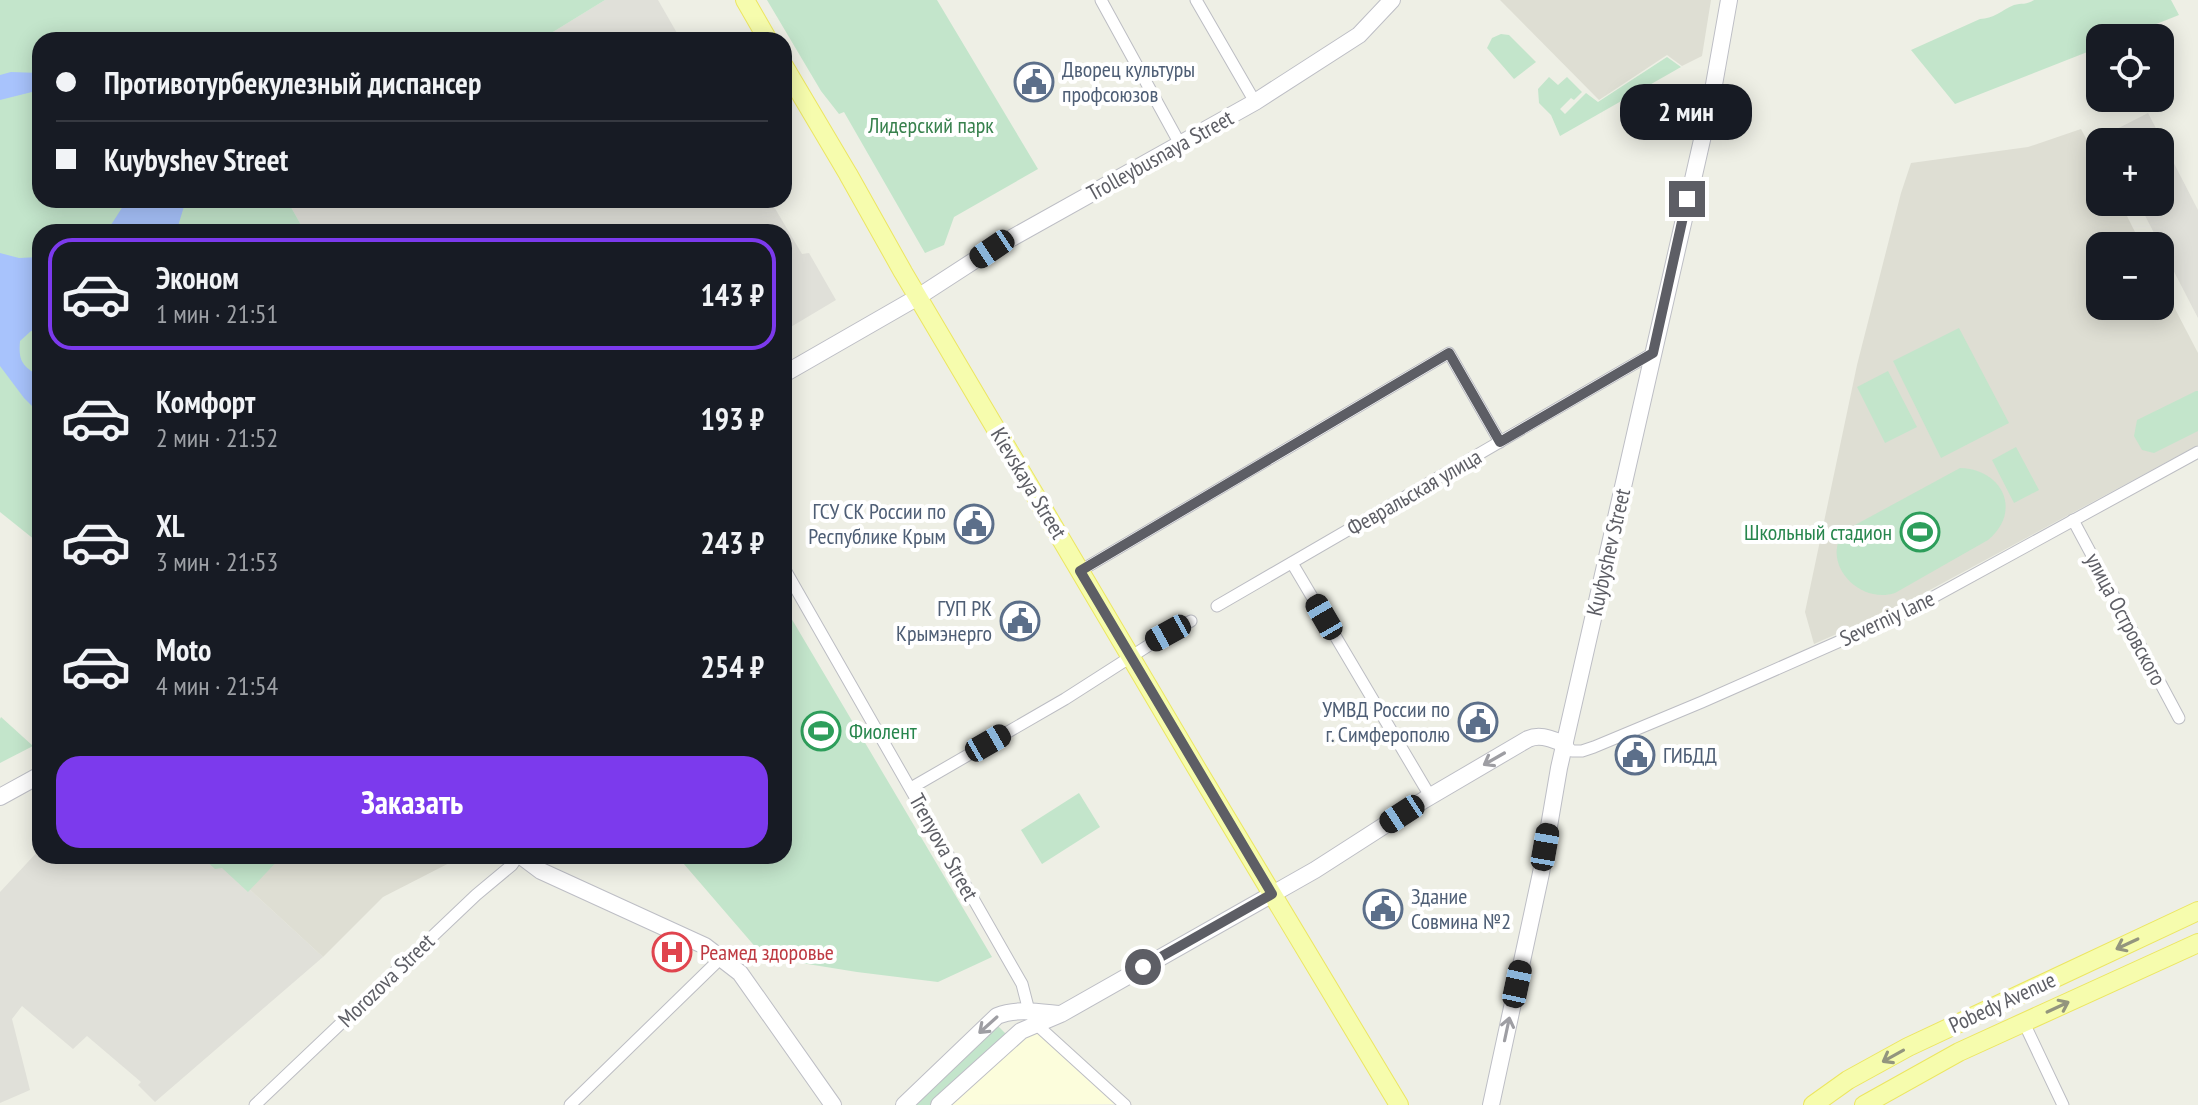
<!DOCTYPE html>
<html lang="ru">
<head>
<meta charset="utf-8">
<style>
  :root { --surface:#171b24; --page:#20242c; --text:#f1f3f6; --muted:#9ea1a6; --line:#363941; --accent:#7c3aed }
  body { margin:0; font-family:"PT Sans Narrow",sans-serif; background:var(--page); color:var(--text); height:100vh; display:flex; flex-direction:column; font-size:30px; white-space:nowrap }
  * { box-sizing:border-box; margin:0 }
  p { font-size:26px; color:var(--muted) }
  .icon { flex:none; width:44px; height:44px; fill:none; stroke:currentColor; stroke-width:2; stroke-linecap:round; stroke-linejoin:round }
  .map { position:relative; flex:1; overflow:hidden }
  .sheet { position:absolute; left:32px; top:224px; width:760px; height:640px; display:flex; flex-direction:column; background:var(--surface); border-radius:24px; box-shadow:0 4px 20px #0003 }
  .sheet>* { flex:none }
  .guide { position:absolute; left:32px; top:32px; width:760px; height:176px; border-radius:24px; box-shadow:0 4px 20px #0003; display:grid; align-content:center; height:176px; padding:0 24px; background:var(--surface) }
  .tools { position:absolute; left:2086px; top:24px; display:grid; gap:16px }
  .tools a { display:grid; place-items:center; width:88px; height:88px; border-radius:16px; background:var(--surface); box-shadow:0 4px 20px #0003; font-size:40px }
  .end { position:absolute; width:36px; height:36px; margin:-18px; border:10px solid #5d5e65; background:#fff; box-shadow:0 0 0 4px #fff }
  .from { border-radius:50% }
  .bubble { position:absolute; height:56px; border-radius:24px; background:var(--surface); box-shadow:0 4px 20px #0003; font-size:26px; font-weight:700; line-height:56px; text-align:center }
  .car { position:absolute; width:24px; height:48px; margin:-24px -12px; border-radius:10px; box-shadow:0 0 6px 2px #0007; background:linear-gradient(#222 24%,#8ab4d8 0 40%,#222 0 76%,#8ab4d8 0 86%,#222 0) }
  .guide b { display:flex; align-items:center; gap:28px; height:76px; font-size:30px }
  .guide b+b { border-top:2px solid var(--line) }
  .guide i { width:20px; height:20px; background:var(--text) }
  ul { padding:14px 0 0; list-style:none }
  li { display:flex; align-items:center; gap:24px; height:112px; margin:0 16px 12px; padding:0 8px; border:4px solid transparent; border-radius:24px }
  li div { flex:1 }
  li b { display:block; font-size:30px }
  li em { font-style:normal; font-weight:700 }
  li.current { border-color:var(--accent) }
  li>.icon { width:72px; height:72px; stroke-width:1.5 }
  .action { display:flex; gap:16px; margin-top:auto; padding:16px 24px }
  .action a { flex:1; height:92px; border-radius:24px; background:var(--accent); color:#fff; font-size:32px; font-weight:700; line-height:92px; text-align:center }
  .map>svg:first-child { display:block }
  .commercial { fill:#fcfddc }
  .industrial { fill:#e0e0d9 }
  .education { fill:#deded3 }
  .green { fill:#c3e5cb }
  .water { fill:#a8c3fc }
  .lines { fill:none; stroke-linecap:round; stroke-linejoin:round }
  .street-casing { stroke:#bcbdc3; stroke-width:13 }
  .secondary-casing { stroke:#bdbec5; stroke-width:18 }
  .primary-casing { stroke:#ece661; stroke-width:20 }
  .street { stroke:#fff; stroke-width:11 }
  .secondary { stroke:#fff; stroke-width:16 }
  .primary { stroke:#f6fcad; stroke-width:18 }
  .oneway { stroke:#9e9ea3 }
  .oneway2 { stroke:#93957e }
  .route { stroke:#5d5e65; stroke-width:10 }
  .labels { text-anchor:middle; stroke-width:8; stroke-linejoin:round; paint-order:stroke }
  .service-label { font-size:22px; fill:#4e5e75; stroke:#fff; text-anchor:start }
  .park-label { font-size:22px; fill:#38814d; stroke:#fff }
  .street-label { font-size:22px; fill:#5d5e65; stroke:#fff }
  .leisure-label { font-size:22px; fill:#27864d; stroke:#fff; text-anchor:end }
  .health-label { font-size:22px; fill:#be3a42; stroke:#fff; text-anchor:start }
</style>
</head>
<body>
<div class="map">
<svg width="2198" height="1105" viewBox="0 0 2198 1105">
  <rect width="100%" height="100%" fill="#eeefe5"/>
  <!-- commercial -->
  <polygon class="commercial" points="1035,1029 1115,1104 947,1105"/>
  <!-- industrial -->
  <g class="industrial">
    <polygon points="605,0 658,0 681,40 540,40"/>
    <polygon points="2148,113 2198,210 2198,318 2138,202 2160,202 2160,142 2107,142 2103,136"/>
    <polygon points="287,200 770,200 802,254 809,253 836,300 784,331 784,232 305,232"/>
    <polygon points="40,849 40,856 207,856 222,864 323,957 155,1102 138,1085 141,1082 87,1036 73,1049 22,1006 12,1019 30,1090 0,1103 0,892"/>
  </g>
  <!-- education -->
  <g class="education">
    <polygon points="1500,0 1711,0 1702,56 1682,66 1667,55 1599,100"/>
    <polygon points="2081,129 2100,165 2100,202 2120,202 2142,246 2100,246 2100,306 2160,306 2160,280 2198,353 2198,445 1902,605 1814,644 1805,612 1857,365 1901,193 1911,163 2028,147"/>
    <polygon points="207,856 463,856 383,897 323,957 223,865"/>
  </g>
  <!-- green -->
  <g class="green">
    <polygon points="0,0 605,0 540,40 40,40 40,200 287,200 305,232 40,232 40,544 0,512"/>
    <polygon points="767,0 937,0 1038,169 954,217 944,245 925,253 844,112 839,114 821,91"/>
    <path d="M 2034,0 L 2171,0 L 2179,15 L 2121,38 L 2100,38 L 2100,47 L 1955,104 L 1911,50 L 1980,19 C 1993,19 2002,10 2014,5 C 2021,3 2027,5 2034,0 Z"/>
    <polygon points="1501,34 1509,35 1536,62 1514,79 1487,48 1492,38"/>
    <polygon points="1667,57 1681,67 1560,136 1551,115 1539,103 1538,89 1549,77 1558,85 1567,77 1582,92 1574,100 1571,98 1560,109 1565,114 1586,93 1598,102"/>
    <polygon points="1959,328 2009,423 1941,458 1893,361"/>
    <polygon points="1888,371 1917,427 1885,443 1857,387"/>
    <polygon points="2196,391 2198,391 2198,431 2154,453 2142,450 2134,436 2137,420"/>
    <polygon points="2016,447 2039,490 2014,503 1992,460"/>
    <path d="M 1960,468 C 2002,469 2023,511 1988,540 L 1895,593 C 1859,605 1820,563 1844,531 Z"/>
    <polygon points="784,606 992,957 938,982 857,972 764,957 677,856 784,856"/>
    <polygon points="1,717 33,746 0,763 0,719"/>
    <polygon points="1079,793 1100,827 1042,864 1021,830"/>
    <polygon points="201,856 282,856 248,892 222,868 215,869"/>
    <polygon points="996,1024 1008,1036 931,1105 911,1105"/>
  </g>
  <!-- water -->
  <g class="water">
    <polygon points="11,72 40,73 40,90 0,100 0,75"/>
    <polygon points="127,200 186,200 178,226 174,232 104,232 109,228"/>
    <path d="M 0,253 L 19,258 L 40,257 L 40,329 L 31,331 L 20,341 C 18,361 23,367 40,376 L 40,414 L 24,398 L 0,366 Z"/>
  </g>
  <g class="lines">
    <defs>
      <g id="street">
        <polyline points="1101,0 1180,144"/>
        <polyline points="1196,0 1255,102"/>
        <polyline points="2073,520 2179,718"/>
        <polyline points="1292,563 1430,796"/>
        <polyline points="784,568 1022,984 1029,1011 1037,1025 1125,1105"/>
        <polyline points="1080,571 1449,353 1500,442"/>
        <polyline points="1217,606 1653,353"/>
        <polyline points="1565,744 1572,751 1582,751 1594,747 1702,702 1906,612 2198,452"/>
        <polyline points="911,788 1065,699 1154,642 1191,621"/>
        <polyline points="2024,1023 2063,1105"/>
        <polyline points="255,1105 476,895 512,865 518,856"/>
        <polyline points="570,1105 722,957"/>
      </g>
      <g id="secondary">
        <polyline points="784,374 918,297 992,249 1255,102 1359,35 1392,0"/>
        <polyline points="0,797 40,775"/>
        <polyline points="521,856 541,871 705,946 740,973 833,1105"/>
        <path d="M 904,1105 L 997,1016 C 1016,1008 1039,1012 1059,1014"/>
        <path d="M 939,1105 L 1021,1031 L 1061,1014 L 1315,870 L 1424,800 L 1528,739 C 1541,733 1553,740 1565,744"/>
        <polyline points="1491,1105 1541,873 1559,768 1712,96 1729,0"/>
      </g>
      <g id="primary">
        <polyline points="745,0 768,40"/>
        <polyline points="784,66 848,174 903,272 1197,769 1399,1105"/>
        <polyline points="1813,1105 1848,1080 1908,1047 2198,911"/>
        <polyline points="1864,1105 1959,1052 2198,943"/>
      </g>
    </defs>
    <!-- street casing -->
    <use href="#street" class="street-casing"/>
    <!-- secondary casing -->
    <use href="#secondary" class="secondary-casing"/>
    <!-- primary casing -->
    <use href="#primary" class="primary-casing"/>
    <!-- street -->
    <use href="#street" class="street"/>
    <!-- secondary -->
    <use href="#secondary" class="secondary"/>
    <!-- primary -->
    <use href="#primary" class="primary"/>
  </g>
  <!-- one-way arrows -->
  <defs><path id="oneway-shaft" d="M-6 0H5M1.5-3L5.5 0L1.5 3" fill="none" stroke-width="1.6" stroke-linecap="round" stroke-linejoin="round" transform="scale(2)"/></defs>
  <g class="oneway">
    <use href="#oneway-shaft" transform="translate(1494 759) rotate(150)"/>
    <use href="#oneway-shaft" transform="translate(988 1025) rotate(138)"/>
    <use href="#oneway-shaft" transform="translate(1507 1029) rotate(-78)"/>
  </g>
  <g class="oneway2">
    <use href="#oneway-shaft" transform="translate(2127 944) rotate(155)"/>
    <use href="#oneway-shaft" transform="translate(2058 1007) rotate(-25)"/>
    <use href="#oneway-shaft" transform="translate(1893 1056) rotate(151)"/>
  </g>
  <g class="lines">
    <!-- route -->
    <polyline class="route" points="1143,967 1272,894 1080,571 1449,353 1500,442 1653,353 1687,199"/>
  </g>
  <!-- icons -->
  <defs>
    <symbol id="civic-ring" viewBox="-11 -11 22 22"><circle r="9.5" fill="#fff" stroke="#5c6f8a" stroke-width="1.5"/><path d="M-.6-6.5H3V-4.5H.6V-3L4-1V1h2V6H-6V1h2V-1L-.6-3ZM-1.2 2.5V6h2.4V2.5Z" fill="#5c6f8a"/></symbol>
    <symbol id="stadium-ring" viewBox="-11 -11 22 22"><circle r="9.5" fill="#fff" stroke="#2e9e5b" stroke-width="1.5"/><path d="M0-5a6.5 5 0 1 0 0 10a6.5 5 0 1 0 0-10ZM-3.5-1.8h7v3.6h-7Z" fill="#2e9e5b"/></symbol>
    <symbol id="hospital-ring" viewBox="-11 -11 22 22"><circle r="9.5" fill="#fff" stroke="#e0444e" stroke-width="1.5"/><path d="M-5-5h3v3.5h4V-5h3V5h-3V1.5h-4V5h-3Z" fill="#e0444e"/></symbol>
  </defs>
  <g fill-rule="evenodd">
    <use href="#civic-ring" x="1012" y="60" width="44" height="44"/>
    <use href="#civic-ring" x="952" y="502" width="44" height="44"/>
    <use href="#stadium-ring" x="1898" y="510" width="44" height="44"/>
    <use href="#civic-ring" x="998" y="599" width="44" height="44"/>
    <use href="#civic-ring" x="1456" y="700" width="44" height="44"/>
    <use href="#stadium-ring" x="799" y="709" width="44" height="44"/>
    <use href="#civic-ring" x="1613" y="733" width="44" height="44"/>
    <use href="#civic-ring" x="1361" y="887" width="44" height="44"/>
    <use href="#hospital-ring" x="650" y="930" width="44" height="44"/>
  </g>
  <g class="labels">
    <!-- service labels -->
    <g class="service-label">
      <text x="1062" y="77">Дворец культуры<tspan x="1062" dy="25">профсоюзов</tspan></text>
      <text x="946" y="519" text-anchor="end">ГСУ СК России по<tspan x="946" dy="25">Республике Крым</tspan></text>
      <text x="992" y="616" text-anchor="end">ГУП РК<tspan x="992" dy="25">Крымэнерго</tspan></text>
      <text x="1450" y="717" text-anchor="end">УМВД России по<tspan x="1450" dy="25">г. Симферополю</tspan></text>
      <text x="1663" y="763">ГИБДД</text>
      <text x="1411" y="904">Здание<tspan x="1411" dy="25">Совмина №2</tspan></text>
    </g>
    <!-- park labels -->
    <g class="park-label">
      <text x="931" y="133">Лидерский парк</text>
    </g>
    <!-- street labels -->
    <g class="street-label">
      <text transform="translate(1160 155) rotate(-29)" y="8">Trolleybusnaya Street</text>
      <text transform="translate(1029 483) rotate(59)" y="8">Kievskaya Street</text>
      <text transform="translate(1414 492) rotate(-30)" y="8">Февральская улица</text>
      <text transform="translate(1608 552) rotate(-77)" y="8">Kuybyshev Street</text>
      <text transform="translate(1887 618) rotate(-25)" y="8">Severniy lane</text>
      <text transform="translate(2126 619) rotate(62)" y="8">улица Островского</text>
      <text transform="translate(944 847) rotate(61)" y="8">Trenyova Street</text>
      <text transform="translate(386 980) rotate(-44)" y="8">Morozova Street</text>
      <text transform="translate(2002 1002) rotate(-25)" y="8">Pobedy Avenue</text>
    </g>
    <!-- leisure labels -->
    <g class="leisure-label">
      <text x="1892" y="540">Школьный стадион</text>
      <text x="849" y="739" text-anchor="start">Фиолент</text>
    </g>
    <!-- health labels -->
    <g class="health-label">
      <text x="700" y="960">Реамед здоровье</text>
    </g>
  </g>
</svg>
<div class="tools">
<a><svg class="icon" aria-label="locate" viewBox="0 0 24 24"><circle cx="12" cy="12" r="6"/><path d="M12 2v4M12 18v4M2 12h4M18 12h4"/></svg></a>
<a>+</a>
<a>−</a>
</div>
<i class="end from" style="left:1143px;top:967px"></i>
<i class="end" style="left:1687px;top:199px"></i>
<div class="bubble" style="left:1620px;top:84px;width:132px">2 мин</div>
<i class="car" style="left:992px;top:249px;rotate:236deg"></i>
<i class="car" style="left:1324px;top:617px;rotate:330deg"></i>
<i class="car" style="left:1168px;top:633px;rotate:241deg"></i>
<i class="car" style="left:988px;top:743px;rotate:60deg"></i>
<i class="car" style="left:1402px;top:814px;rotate:237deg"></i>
<i class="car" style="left:1545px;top:847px;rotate:10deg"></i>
<i class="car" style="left:1517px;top:984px;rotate:12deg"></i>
<div class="guide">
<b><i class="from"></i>Противотурбекулезный диспансер</b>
<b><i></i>Kuybyshev Street</b>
</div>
<section class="sheet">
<ul>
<li class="current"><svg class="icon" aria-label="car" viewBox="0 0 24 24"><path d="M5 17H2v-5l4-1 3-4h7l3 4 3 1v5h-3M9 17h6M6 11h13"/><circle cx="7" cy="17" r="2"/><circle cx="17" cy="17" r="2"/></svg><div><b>Эконом</b><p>1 мин · 21:51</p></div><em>143 ₽</em></li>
<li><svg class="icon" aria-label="car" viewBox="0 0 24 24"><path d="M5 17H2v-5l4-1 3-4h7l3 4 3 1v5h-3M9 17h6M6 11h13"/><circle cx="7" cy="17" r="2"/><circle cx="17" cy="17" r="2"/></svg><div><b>Комфорт</b><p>2 мин · 21:52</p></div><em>193 ₽</em></li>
<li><svg class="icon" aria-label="car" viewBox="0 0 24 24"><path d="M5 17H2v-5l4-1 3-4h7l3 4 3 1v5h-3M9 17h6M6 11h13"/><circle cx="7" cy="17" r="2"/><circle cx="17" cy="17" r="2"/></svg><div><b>XL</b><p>3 мин · 21:53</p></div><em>243 ₽</em></li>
<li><svg class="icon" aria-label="car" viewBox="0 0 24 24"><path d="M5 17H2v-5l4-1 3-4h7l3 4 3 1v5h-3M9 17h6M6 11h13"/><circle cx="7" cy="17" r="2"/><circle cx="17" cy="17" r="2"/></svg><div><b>Moto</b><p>4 мин · 21:54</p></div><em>254 ₽</em></li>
</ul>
<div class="action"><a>Заказать</a></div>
</section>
</div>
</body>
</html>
